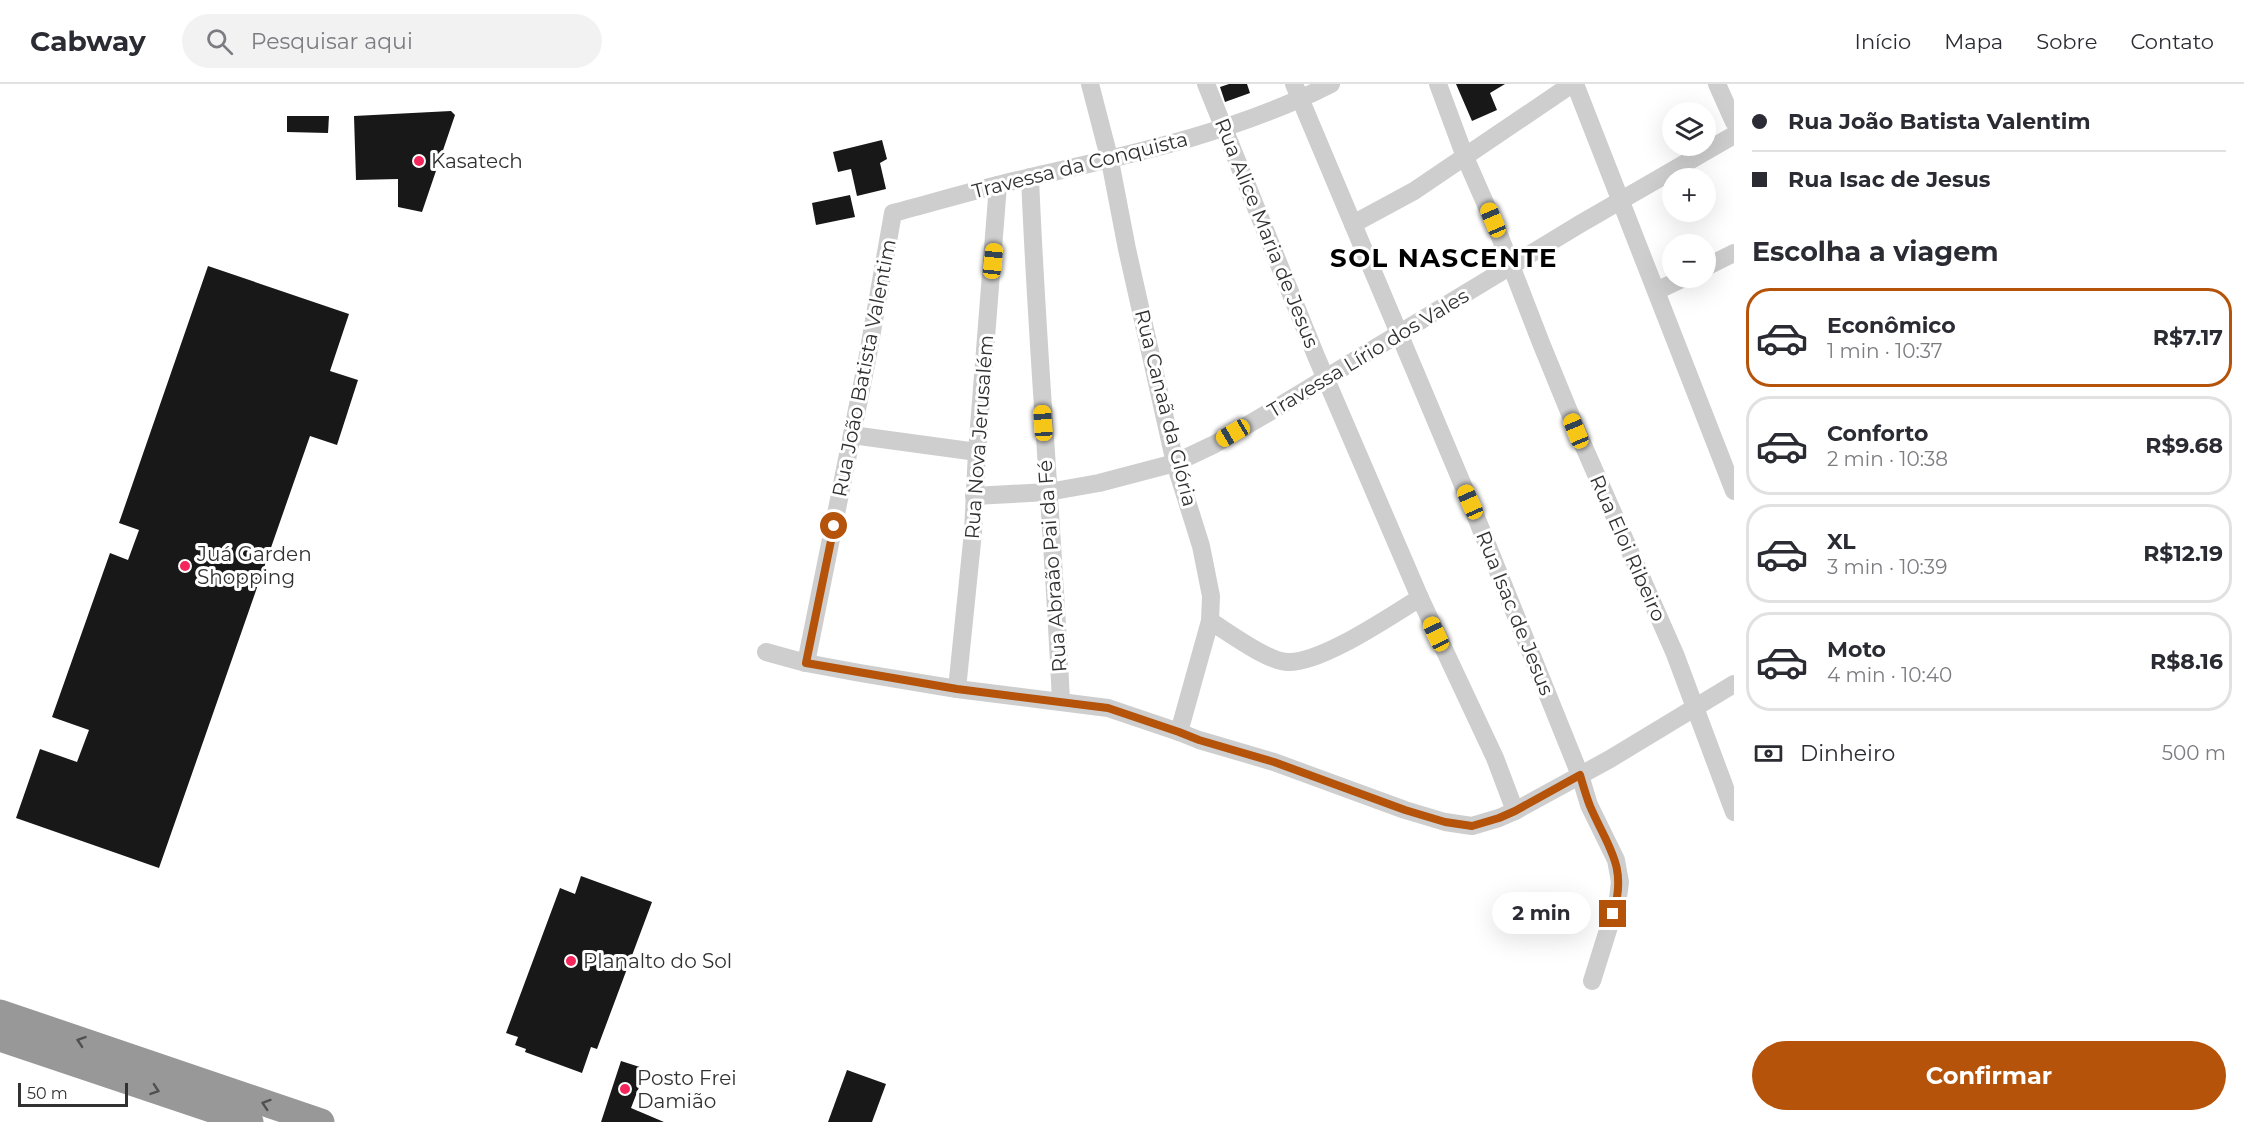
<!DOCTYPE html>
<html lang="pt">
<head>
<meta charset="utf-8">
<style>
  :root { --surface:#fff; --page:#f2f2f3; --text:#2b2b33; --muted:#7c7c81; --line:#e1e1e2; --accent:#b45309 }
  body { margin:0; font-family:Montserrat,sans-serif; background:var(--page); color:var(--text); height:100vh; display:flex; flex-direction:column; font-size:22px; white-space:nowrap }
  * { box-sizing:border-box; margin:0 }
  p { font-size:20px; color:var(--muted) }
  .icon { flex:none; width:33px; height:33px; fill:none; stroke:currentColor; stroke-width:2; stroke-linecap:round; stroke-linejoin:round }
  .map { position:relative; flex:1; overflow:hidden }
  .panel { display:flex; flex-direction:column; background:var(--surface); width:510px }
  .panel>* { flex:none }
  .banner { display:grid; align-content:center; height:132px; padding:0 18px; background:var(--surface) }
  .fabs { position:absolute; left:1662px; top:18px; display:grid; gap:12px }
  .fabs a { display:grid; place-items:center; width:54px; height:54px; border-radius:50%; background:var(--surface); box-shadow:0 6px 24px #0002; font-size:30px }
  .scale { position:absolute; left:18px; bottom:15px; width:110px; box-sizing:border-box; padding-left:6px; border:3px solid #313131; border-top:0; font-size:16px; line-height:21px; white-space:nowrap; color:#313131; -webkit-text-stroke:4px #fff; paint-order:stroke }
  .end { position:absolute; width:27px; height:27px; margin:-14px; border:8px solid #b45309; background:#fff; box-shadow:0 0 0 3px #fff }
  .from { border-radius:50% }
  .bubble { position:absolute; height:42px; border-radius:21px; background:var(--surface); box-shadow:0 6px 24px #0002; font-size:20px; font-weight:700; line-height:42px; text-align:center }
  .car { position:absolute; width:18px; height:36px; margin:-18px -9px; border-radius:8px; box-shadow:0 0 4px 2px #0007; background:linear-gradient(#f5c518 24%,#345 0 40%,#f5c518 0 76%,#345 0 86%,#f5c518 0) }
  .banner b { display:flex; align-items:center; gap:21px; height:57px; font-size:22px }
  .banner b+b { border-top:2px solid var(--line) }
  .banner i { width:15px; height:15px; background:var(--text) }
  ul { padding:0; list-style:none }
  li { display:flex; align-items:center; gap:18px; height:99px; margin:0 12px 9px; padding:0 6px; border:3px solid var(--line); border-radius:24px }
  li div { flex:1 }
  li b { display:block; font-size:22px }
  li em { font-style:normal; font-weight:700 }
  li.active { border-color:var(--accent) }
  li>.icon { width:54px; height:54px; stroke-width:1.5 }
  h2 { padding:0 18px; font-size:27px; line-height:72px }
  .pay { display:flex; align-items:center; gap:15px; height:66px; padding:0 18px; font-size:22px }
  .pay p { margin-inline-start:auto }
  .button { display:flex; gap:12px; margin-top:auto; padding:12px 18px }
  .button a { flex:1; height:69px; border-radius:36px; background:var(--accent); color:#fff; font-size:24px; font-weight:700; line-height:69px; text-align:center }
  header { display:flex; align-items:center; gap:36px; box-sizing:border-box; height:84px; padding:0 30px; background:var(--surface); border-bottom:2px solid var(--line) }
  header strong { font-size:28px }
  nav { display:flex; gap:33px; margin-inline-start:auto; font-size:21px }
  .search { width:420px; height:54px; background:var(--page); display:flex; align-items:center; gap:15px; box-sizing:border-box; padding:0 21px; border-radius:33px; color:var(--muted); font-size:22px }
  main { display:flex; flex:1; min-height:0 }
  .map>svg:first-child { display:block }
  .building { fill:#181818 }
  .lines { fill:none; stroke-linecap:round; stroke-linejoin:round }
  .minor { stroke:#cecece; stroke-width:18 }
  .highway { stroke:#989898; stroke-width:27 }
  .oneway { stroke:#505050 }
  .route { stroke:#b45309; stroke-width:8 }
  .poi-dot { fill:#f5265b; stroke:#fff; stroke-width:2 }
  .labels { text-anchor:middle; stroke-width:6; stroke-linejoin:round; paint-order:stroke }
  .poi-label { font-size:20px; fill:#313131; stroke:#fff; text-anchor:start }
  .street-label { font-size:20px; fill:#313131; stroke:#fff }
  .district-label { font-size:26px; font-weight:bold; letter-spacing:1.5px; fill:#000; stroke:#fff }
</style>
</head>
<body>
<header>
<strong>Cabway</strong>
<div class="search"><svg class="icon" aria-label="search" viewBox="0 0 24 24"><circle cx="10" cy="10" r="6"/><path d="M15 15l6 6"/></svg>Pesquisar aqui</div>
<nav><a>Início</a><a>Mapa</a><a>Sobre</a><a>Contato</a></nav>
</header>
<main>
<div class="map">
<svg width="1734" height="1038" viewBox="0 0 1734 1038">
  <rect width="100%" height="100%" fill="#fff"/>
  <!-- building -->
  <g class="building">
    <polygon points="1229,0 1247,0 1250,9 1225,18 1220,3"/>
    <polygon points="1456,0 1505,0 1490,9 1497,26 1472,37"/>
    <polygon points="451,27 455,31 422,128 398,123 398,95 356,96 354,32"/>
    <polygon points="287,32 329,32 328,49 287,48"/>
    <polygon points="882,56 887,75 880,79 886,105 857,112 851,85 838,88 833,68"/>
    <polygon points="850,111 855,133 816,141 812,119"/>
    <polygon points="208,182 349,230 330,287 358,296 337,361 310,352 159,784 16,734 40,665 77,678 89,646 52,633 110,469 128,476 139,446 119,439"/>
    <polygon points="581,792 652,818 597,965 591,963 582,989 525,968 526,965 515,961 518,953 506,949 560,804 575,810"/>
    <polygon points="621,977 646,985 631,1024 664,1038 601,1038"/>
    <polygon points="847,986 886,1000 872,1038 828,1038"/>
  </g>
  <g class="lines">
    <!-- minor -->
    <g class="minor">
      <polyline points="1090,0 1110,77 1127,165 1175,379 1201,462 1211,512 1210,537 1179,648"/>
      <polyline points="1206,0 1316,272 1420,514 1495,674 1515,727"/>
      <polyline points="1294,0 1470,418 1580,691 1589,721 1616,776 1620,798 1618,814 1592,897"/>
      <polyline points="1438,0 1465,73 1500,153 1541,259 1577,347 1675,570 1734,728"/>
      <polyline points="1575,0 1734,407"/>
      <polyline points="1717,0 1734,38"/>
      <path d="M 1030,93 C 1037,269 1053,443 1061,618"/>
      <polyline points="1353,140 1414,107 1572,0"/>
      <polyline points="1706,183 1734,169"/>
      <polyline points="1656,207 1684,194"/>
      <polyline points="852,351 977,368"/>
      <polyline points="974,412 1048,408 1099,399 1175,379 1215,360 1268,329 1580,140 1734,51"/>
      <path d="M 1210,537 C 1228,548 1267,577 1287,578 C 1321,580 1390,532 1420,514"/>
      <polyline points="766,568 806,579 860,589 957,605 1108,624 1179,648 1199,656 1274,678 1405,726 1445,738 1472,742 1499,734 1515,727 1610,675 1734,600"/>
      <path d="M 806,579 L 867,276 L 893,129 C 939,117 984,103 1031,93 C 1133,70 1237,48 1331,0"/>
      <polyline points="957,605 973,448 977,368 998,101"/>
    </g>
    <!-- highway -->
    <g class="highway">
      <polyline points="0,929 321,1038"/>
      <polyline points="0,954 250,1038"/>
    </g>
  </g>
  <!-- one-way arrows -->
  <defs><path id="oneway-chevron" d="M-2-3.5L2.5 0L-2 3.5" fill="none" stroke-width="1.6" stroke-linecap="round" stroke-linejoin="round" transform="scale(1.5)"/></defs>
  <g class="oneway">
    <use href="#oneway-chevron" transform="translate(81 957) rotate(-161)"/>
    <use href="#oneway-chevron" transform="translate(155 1006) rotate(19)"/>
    <use href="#oneway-chevron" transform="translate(266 1020) rotate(-162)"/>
  </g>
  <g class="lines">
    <!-- route -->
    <path class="route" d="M 834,442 L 806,579 L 957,605 L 1108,624 L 1179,648 L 1199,656 L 1274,678 L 1405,726 L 1445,738 L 1472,742 L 1499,734 L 1515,727 L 1580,691 C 1583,701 1586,712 1590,722 C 1608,764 1628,782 1613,830"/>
  </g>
  <!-- markers -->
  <g class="poi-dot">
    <circle cx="419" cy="77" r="6"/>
    <circle cx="185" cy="482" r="6"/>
    <circle cx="571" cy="877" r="6"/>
    <circle cx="625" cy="1005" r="6"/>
  </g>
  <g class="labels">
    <!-- poi labels -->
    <g class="poi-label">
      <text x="431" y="84">Kasatech</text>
      <text x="197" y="477">Juá Garden<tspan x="197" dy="23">Shopping</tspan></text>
      <text x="583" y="884">Planalto do Sol</text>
      <text x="637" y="1001">Posto Frei<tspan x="637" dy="23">Damião</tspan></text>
    </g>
    <!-- street labels -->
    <g class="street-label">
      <text transform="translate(1080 81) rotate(-14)" y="7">Travessa da Conquista</text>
      <text transform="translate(1267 149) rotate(68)" y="7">Rua Alice Maria de Jesus</text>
      <text transform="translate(1368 269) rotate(-31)" y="7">Travessa Lírio dos Vales</text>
      <text transform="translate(864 284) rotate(-79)" y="7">Rua João Batista Valentim</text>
      <text transform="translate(1166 324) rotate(76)" y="7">Rua Canaã da Glória</text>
      <text transform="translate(979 353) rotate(-86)" y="7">Rua Nova Jerusalém</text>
      <text transform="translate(1628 464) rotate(66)" y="7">Rua Eloi Ribeiro</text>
      <text transform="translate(1052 482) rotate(-94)" y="7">Rua Abraão Pai da Fé</text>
      <text transform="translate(1515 529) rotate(68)" y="7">Rua Isac de Jesus</text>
    </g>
    <!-- district labels -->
    <g class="district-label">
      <text x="1444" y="183">SOL NASCENTE</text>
    </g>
  </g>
</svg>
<div class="fabs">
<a><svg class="icon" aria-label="layers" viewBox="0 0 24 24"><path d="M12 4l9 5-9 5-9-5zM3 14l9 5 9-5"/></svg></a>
<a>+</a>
<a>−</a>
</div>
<div class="scale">50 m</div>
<i class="end from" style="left:834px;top:442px"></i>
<i class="end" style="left:1613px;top:830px"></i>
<div class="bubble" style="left:1492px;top:808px;width:99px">2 min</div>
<i class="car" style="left:1493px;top:136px;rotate:337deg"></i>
<i class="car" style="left:993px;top:177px;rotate:6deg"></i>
<i class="car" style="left:1043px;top:339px;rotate:356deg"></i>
<i class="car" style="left:1576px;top:347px;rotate:338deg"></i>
<i class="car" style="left:1233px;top:349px;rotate:240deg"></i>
<i class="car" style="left:1470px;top:418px;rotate:336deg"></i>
<i class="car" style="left:1436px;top:550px;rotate:335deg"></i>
</div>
<section class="panel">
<div class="banner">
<b><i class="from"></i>Rua João Batista Valentim</b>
<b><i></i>Rua Isac de Jesus</b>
</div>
<h2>Escolha a viagem</h2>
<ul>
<li class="active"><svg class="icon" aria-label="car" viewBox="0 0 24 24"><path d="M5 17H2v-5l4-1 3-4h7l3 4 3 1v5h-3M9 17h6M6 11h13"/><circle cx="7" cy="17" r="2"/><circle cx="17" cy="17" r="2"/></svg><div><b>Econômico</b><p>1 min · 10:37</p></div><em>R$7.17</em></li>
<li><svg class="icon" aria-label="car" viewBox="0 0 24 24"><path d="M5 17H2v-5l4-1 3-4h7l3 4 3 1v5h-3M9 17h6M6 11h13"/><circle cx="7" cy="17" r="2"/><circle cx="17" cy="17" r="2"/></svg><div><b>Conforto</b><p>2 min · 10:38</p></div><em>R$9.68</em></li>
<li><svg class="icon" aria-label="car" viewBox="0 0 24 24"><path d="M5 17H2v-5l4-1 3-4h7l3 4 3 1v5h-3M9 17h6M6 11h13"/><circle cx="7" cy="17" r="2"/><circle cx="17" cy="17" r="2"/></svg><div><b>XL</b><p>3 min · 10:39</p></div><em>R$12.19</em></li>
<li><svg class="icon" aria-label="car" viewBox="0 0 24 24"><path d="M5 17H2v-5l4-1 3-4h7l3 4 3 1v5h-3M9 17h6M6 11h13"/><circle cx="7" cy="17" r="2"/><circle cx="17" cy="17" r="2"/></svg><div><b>Moto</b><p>4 min · 10:40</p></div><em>R$8.16</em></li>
</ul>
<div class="pay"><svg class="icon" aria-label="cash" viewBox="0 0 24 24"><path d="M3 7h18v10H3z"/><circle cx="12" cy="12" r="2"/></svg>Dinheiro<p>500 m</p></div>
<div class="button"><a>Confirmar</a></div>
</section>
</main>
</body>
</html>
